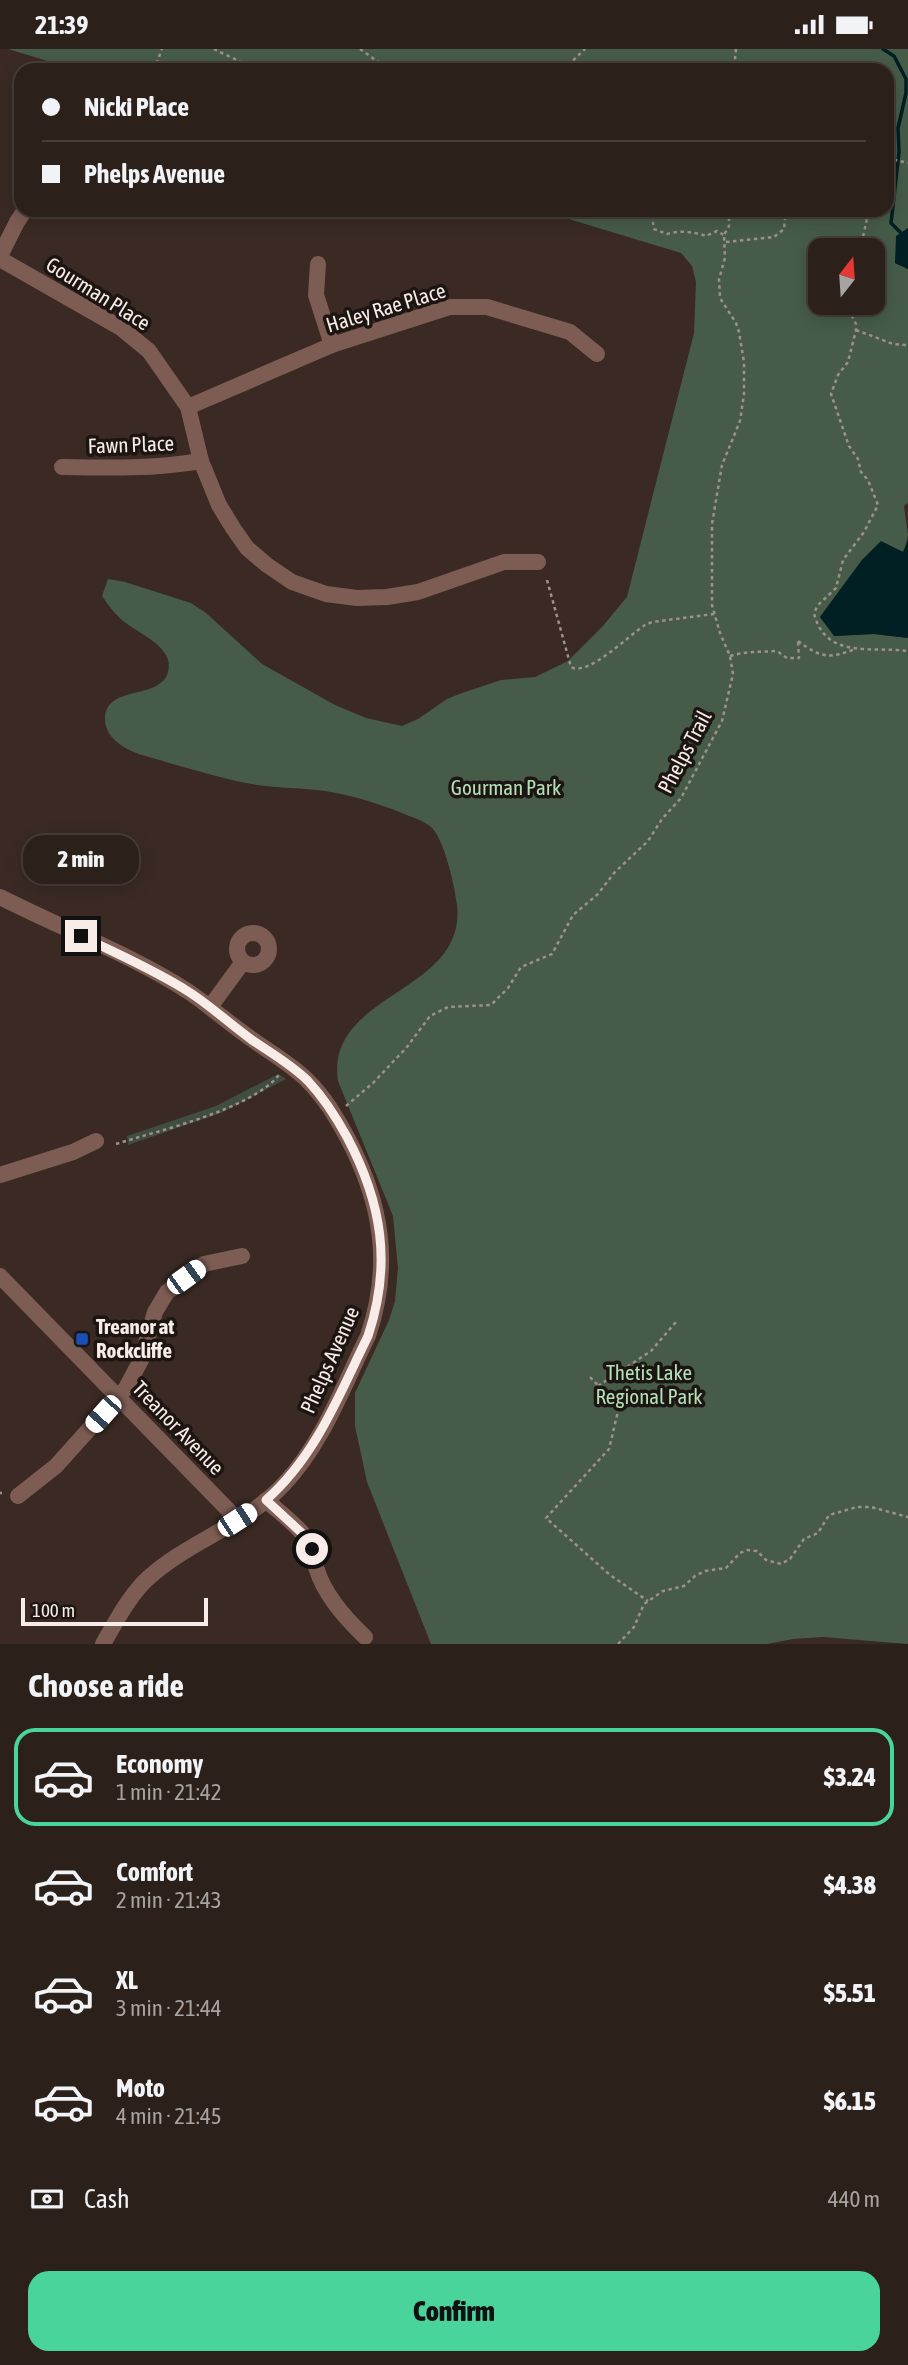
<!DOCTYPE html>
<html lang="en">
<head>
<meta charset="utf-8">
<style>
  :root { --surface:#2c201a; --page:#342823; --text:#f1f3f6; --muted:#a6a3a2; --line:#483e39; --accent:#49d49c }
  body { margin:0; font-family:"Asap Condensed",sans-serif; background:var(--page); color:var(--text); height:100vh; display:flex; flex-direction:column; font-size:26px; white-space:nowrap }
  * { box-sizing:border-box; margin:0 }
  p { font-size:23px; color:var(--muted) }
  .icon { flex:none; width:38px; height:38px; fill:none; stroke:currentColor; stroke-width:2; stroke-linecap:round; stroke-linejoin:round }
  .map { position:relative; height:1595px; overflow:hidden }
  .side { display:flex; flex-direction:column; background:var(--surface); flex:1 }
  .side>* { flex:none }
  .top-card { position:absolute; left:14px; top:14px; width:880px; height:154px; border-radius:21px; box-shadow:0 4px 18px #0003,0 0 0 2px var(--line); display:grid; align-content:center; height:154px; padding:0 28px; background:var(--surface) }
  .needle { width:46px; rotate:17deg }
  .fabs { position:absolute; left:808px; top:189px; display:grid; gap:14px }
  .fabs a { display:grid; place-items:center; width:77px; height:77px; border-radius:14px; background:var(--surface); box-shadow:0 4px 18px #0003,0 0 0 2px var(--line); font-size:35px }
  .scale { position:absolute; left:21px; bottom:18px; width:187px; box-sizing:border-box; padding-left:7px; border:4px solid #f7ece8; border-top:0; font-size:19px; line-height:24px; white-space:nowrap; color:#f7ece8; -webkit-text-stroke:5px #1c1512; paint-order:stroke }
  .end { position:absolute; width:32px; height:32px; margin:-16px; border:9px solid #f7ece8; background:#111; box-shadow:0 0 0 4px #111 }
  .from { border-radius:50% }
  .bubble { position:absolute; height:49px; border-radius:21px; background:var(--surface); box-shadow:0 4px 18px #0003,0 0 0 2px var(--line); font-size:23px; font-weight:800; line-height:49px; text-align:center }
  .car { position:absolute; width:21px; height:42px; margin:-21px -10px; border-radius:9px; box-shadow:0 0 5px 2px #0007; background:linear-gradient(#fff 24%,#345 0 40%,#fff 0 76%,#345 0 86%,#fff 0) }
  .top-card b { display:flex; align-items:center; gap:24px; height:66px; font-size:26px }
  .top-card b+b { border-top:2px solid var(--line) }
  .top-card i { width:18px; height:18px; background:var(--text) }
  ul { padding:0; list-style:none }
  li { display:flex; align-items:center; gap:21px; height:98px; margin:0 14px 10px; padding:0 14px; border:4px solid transparent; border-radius:21px }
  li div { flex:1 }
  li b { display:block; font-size:26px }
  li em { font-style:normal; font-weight:800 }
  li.selected { border-color:var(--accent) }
  li>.icon { width:63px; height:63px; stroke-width:1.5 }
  h2 { padding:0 28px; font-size:32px; line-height:84px }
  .pay { display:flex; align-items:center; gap:18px; height:77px; padding:0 28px; font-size:26px }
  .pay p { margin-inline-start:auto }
  .button { display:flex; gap:14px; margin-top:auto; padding:14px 28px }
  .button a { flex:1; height:80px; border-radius:21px; background:var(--accent); color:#111; font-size:28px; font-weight:800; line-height:80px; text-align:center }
  .status { display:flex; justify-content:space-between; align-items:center; height:49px; padding:0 35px; background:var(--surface); direction:ltr }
  .status svg { height:19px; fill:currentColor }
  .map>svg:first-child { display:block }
  .green { fill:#3f4e40 }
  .forest { fill:#465c49; fill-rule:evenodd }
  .water { fill:#002024 }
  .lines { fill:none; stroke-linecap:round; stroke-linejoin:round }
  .stream { stroke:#002024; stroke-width:3.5 }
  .path { stroke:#9e908b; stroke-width:2.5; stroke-dasharray:3.5 3.5; stroke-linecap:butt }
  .minor { stroke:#7d5c53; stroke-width:16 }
  .route { stroke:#f7ece8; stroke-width:9 }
  .transit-dot { fill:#1a4fb4; stroke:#1c1512; stroke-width:2.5 }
  .labels { text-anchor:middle; stroke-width:7; stroke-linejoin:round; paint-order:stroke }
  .street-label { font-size:21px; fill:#f7ece8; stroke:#1c1512 }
  .park-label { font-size:21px; fill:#b4e0b9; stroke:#1c1512 }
  .poi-label { font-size:21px; font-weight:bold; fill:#f7ece8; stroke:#1c1512; text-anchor:start }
</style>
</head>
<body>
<div class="status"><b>21:39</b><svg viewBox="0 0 49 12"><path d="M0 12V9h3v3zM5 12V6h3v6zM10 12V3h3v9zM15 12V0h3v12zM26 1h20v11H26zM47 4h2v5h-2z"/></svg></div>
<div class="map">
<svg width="908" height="1595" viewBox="0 0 908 1595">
  <rect width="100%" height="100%" fill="#3a2a23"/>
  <!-- green -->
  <polygon class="green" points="278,1025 286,1030 221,1064 128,1096 127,1087 216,1057"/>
  <!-- forest -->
  <path class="forest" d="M 8,0 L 908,0 L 908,179 L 902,185 L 895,214 L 908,220 L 908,454 L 904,457 L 908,486 L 904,503 L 881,493 L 862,511 L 820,568 L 835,587 L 874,585 L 908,589 L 908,1595 L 823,1588 L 793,1590 L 767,1595 L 431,1595 L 367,1433 L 355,1377 L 355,1344 L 389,1271 L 395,1252 L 398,1219 L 393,1167 L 338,1032 C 325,943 467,945 457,856 C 455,838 444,788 430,777 C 422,771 411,768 402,764 C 377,754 351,746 325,742 C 303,739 279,739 257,736 C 227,731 198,722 169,714 C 152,708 129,705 116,692 C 109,686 105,679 105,669 C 107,637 153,650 166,628 C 169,623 170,614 167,608 C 159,591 136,583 122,571 C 114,564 108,556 102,547 L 108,530 L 125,533 L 191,554 L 206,564 L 262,615 L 335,656 L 366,669 L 402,677 L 418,670 L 447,650 L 462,644 L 501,631 L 535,628 L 568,612 L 602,578 L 627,548 L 694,284 L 696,233 L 692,217 L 681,204 L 539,161 L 887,161 L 887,21 L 77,21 ZM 821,201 L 873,201 L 873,254 L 821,254 Z"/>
  <!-- water -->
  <g class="water">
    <polygon points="908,179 908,220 895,214 896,187"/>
    <polygon points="908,491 908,589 874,585 834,587 820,568 862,511 881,492 903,503"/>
  </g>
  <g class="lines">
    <!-- stream -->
    <polyline class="stream" points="883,0 894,7 906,30 906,44 898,79 899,103 891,174 902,185"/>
    <!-- path -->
    <g class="path">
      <path d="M 214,0 C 226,7 242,11 250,21"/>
      <polyline points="360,0 381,15 384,21"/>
      <polyline points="736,0 735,9 740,21"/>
      <polyline points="154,21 162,0"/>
      <polyline points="563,21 585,0"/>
      <polyline points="887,109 908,114"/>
      <path d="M 646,161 L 652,168 L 654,180 L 667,185 C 679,181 695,183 706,187 L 717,182 L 724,186"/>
      <polyline points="726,193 774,188 784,180 786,161"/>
      <polyline points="860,201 869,161"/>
      <path d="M 845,254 L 856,275 L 856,281 L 848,313 L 838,326 L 831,345 L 849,397 L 858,410 L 861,423 L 868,431 L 878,456 L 864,483 L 843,511 L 836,539 L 818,556 L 814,564 C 825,611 872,597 908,602"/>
      <polyline points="856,281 893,295 907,296"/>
      <path d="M 547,531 L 571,618 C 588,628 629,586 645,576 L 652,573 L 714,565"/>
      <path d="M 798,592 C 821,609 829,610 855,600"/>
      <path d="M 730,607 C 747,602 760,603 777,602 L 787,609 L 799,609 L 798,592"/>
      <polyline points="346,1057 374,1033 407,998 430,967 448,958 491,956 508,939 521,918 552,905 573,866 598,845 614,824 648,792 662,770 681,749 722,672 733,625 730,607 720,584 712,556 712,475 722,416 740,372 744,345 744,313 739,283 736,274 720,249 719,230 725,209 724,186 729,177 729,161"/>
      <path d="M 116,1095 C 160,1081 250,1061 279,1026"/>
      <polyline points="590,1328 619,1358 609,1400 546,1469 610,1526 648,1552"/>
      <polyline points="598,1337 651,1302 676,1273"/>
      <polyline points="0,1444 2,1444"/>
      <polyline points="618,1595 634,1578 644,1555 663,1542 684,1537 695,1527 705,1522 726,1519 740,1504 747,1501 757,1502 766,1511 781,1515 790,1510 804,1490 818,1484 829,1466 857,1458 871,1458 908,1468"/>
    </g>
    <!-- minor -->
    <g class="minor">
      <polyline points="0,207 17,173 25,161"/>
      <polyline points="0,210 121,279 149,302 188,358 201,412 219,456 233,479 247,499 267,516 292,533 326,545 357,549 387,548 418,543 504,513 538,513"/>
      <polyline points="318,215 316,246 332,296"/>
      <polyline points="188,358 332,296 450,258 487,258 570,283 597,305"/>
      <path d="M 62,418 C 110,419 154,420 201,412"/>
      <path d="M 0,848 C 63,880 130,905 189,943 C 211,958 231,976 253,991 C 271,1004 292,1016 308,1032 C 325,1049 336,1068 347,1088 C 382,1154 392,1216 368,1287 C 343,1337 323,1394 284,1435 C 245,1477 185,1493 144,1533 C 127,1551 115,1574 103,1595"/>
      <circle cx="253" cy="900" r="16"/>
      <polyline points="210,958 243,913"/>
      <polyline points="0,1126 73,1103 96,1092"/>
      <polyline points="0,1227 237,1470"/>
      <polyline points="18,1447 56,1417 126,1339 141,1311 155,1263 167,1243 204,1215 242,1207"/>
      <path d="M 266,1451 C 278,1462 293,1473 303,1485 C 312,1496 312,1509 317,1521 C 325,1547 346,1570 365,1588"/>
    </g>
  </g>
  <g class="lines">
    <!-- route -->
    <path class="route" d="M 81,887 C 117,905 155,921 189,943 C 211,957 231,976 252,991 C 271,1004 292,1016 308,1032 C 324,1049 336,1068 347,1088 C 382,1154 392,1215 368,1287 C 339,1346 316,1407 266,1451 L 304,1486 L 312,1500"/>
  </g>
  <!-- markers -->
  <rect class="transit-dot" x="75" y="1283" width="14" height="14" rx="3.5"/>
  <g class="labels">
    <!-- street labels -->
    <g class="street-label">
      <text transform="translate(98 245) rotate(32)" y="7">Gourman Place</text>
      <text transform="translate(386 259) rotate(-17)" y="7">Haley Rae Place</text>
      <text transform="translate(131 396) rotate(-2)" y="7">Fawn Place</text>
      <text transform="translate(685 703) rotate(-62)" y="7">Phelps Trail</text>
      <text transform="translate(330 1311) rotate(-66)" y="7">Phelps Avenue</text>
      <text transform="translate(178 1379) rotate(46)" y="7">Treanor Avenue</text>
    </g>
    <!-- park labels -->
    <g class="park-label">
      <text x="506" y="746">Gourman Park</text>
      <text x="649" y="1331">Thetis Lake<tspan x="649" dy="24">Regional Park</tspan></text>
    </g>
    <!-- poi labels -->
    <g class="poi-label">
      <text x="96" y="1285">Treanor at<tspan x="96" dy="24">Rockcliffe</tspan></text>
    </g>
  </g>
</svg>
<div class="fabs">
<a><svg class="needle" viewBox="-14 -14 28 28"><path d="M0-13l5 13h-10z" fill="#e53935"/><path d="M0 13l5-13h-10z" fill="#a6a3a2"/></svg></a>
</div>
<div class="scale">100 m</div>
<i class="end from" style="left:312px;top:1500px"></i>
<i class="end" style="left:81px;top:887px"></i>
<div class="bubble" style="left:23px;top:786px;width:116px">2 min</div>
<i class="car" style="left:186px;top:1228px;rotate:54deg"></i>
<i class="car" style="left:103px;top:1365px;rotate:222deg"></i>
<i class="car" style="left:237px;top:1471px;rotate:57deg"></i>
<div class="top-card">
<b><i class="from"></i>Nicki Place</b>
<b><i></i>Phelps Avenue</b>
</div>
</div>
<section class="side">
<h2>Choose a ride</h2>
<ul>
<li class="selected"><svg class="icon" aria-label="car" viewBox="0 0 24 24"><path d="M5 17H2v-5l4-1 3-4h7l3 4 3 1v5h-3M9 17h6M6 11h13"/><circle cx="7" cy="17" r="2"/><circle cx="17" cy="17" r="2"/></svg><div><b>Economy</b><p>1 min · 21:42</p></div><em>$3.24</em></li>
<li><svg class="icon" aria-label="car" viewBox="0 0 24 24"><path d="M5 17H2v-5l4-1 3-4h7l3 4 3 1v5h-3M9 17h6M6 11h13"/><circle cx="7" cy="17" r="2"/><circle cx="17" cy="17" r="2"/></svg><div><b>Comfort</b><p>2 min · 21:43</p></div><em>$4.38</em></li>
<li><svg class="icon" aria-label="car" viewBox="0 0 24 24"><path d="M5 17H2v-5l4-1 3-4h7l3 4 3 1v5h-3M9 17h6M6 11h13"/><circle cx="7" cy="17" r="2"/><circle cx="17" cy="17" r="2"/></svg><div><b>XL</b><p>3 min · 21:44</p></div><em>$5.51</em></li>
<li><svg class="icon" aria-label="car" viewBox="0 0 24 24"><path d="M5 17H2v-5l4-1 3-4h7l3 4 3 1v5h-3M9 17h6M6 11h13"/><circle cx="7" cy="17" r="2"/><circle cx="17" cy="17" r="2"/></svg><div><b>Moto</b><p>4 min · 21:45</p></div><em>$6.15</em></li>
</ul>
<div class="pay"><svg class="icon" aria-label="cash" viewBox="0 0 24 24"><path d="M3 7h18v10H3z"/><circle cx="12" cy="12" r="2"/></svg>Cash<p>440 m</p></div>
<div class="button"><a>Confirm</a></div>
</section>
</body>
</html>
